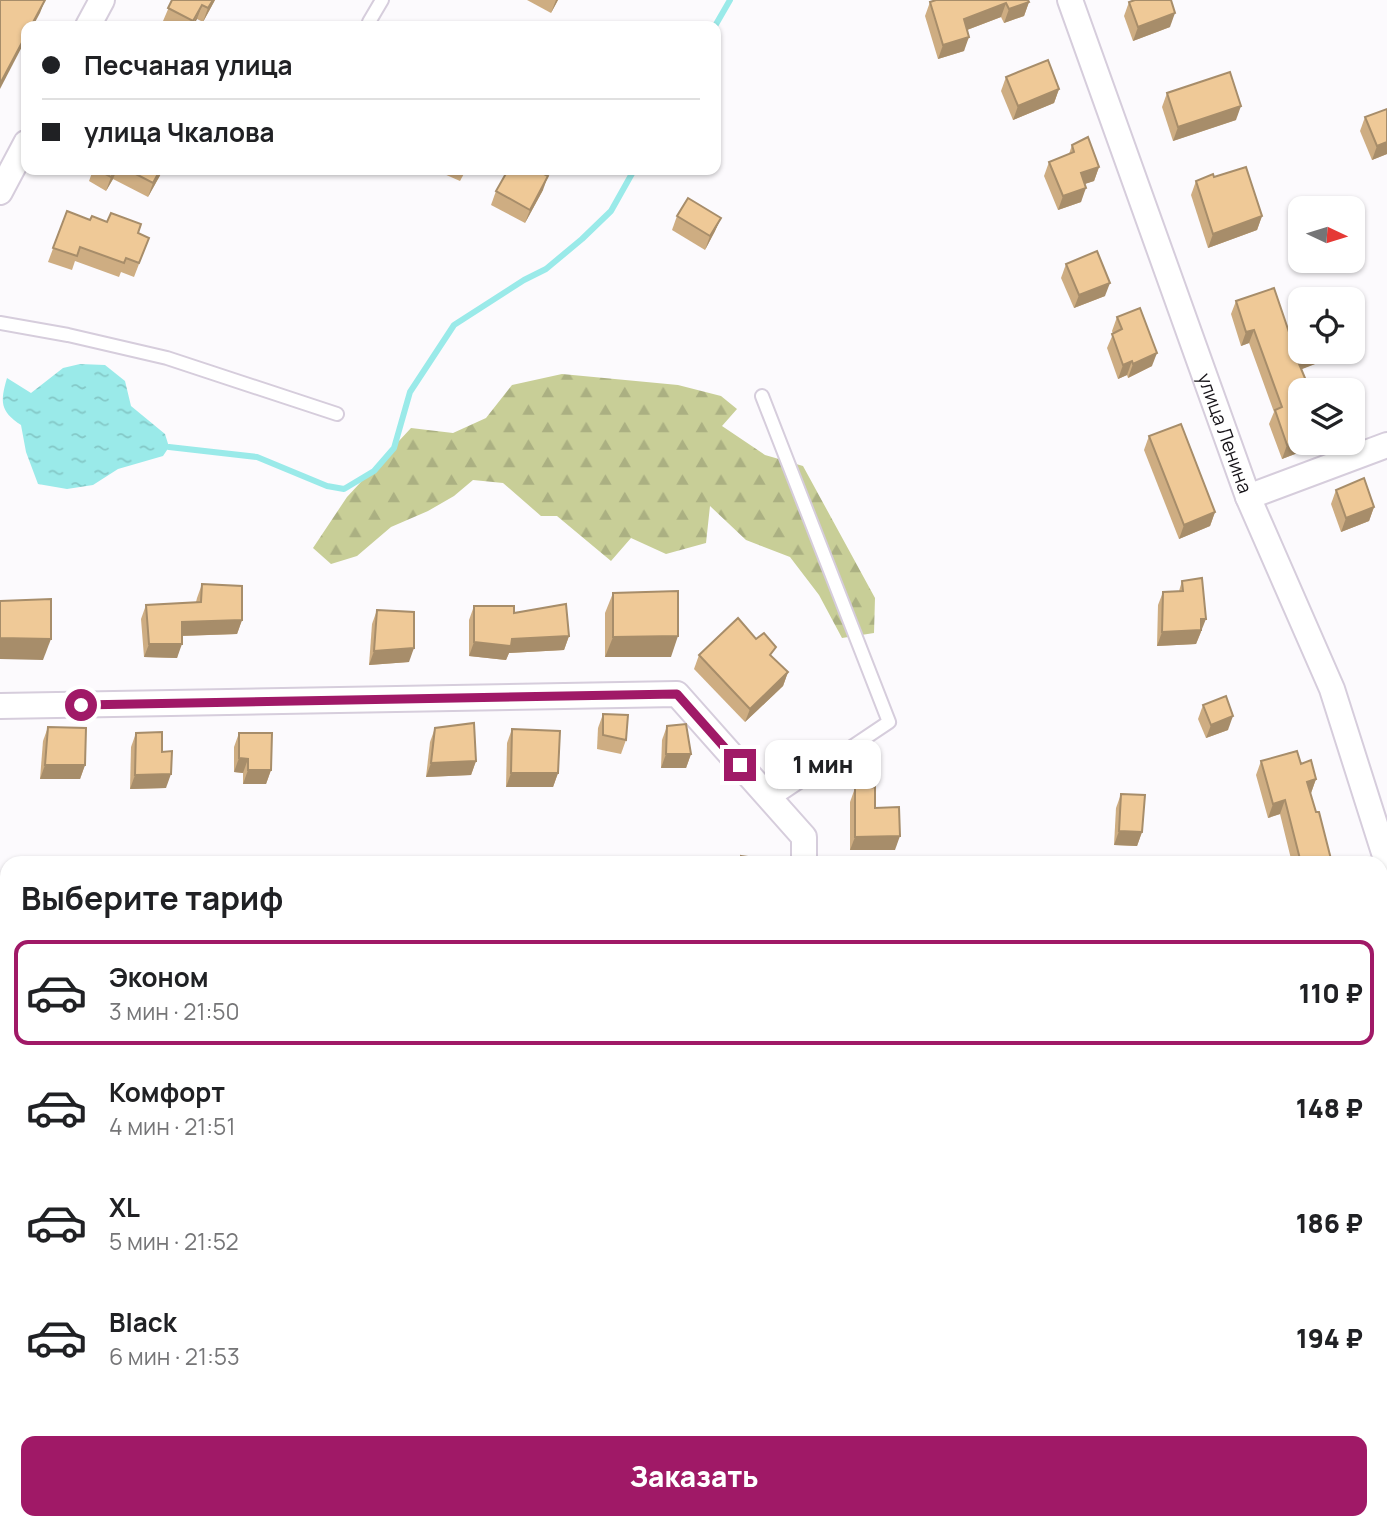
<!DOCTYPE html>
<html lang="ru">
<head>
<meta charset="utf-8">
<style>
  :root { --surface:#fff; --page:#f2f2f2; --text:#202124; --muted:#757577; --line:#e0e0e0; --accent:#a01967 }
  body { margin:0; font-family:Manrope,sans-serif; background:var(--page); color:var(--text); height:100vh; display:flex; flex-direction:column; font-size:26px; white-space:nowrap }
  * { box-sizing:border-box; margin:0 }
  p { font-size:23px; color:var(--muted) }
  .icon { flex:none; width:38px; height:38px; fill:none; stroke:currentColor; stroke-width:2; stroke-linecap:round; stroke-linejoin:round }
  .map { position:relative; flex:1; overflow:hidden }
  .details { position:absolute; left:0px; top:856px; width:1388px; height:674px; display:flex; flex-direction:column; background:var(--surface); border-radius:21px 21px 0 0; box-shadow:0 2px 5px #0004 }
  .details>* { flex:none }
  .guide { position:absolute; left:21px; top:21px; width:700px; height:154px; border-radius:14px; box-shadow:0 2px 5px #0004; display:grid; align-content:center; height:154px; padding:0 21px; background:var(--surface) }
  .needle { width:46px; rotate:94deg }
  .tools { position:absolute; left:1288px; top:196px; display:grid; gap:14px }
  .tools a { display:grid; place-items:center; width:77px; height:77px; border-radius:14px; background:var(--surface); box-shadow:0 2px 5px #0004; font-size:35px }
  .end { position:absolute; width:32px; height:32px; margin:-16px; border:9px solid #a01967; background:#fff; box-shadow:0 0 0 4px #fff }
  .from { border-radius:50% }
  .bubble { position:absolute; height:49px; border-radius:14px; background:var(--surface); box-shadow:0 2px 5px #0004; font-size:23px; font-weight:800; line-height:49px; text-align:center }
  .guide b { display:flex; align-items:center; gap:24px; height:66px; font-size:26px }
  .guide b+b { border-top:2px solid var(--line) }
  .guide i { width:18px; height:18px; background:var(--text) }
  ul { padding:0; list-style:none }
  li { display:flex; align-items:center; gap:21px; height:105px; margin:0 14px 10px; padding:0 7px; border:4px solid transparent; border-radius:14px }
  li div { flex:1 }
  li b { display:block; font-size:26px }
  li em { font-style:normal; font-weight:800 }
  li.selected { border-color:var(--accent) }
  li>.icon { width:63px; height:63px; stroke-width:1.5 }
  h2 { padding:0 21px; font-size:32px; line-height:84px }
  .action { display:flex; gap:14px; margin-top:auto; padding:14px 21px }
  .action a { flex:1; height:80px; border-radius:14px; background:var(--accent); color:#fff; font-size:28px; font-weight:800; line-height:80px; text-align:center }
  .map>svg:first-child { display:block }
  .grass { fill:url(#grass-dots) }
  .forest { fill:url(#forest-firs) }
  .water { fill:url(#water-ripples) }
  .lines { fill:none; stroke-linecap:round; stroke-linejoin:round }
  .stream { stroke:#9aeae9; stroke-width:6 }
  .service-casing { stroke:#d6cddc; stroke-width:16 }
  .minor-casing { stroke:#d6cddc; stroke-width:28 }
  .service { stroke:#fff; stroke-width:12 }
  .minor { stroke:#fff; stroke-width:24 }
  .wall { fill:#cead82 }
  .shaded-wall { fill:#a78d6a }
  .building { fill:#efc997; stroke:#a78d6a; stroke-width:2 }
  .route { stroke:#a01967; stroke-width:9 }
  .labels { text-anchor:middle; stroke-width:6; stroke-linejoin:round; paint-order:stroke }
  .street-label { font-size:19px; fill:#18151a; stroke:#fcfafd }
</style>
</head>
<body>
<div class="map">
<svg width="1387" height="1528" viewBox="0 0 1387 1528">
  <defs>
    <pattern id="grass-dots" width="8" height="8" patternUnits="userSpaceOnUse" patternTransform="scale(1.75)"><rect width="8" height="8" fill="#c8ce97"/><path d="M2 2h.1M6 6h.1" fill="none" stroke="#abb082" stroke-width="1.8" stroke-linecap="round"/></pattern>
    <pattern id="forest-firs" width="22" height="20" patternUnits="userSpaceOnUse" patternTransform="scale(1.75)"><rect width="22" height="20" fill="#c8ce97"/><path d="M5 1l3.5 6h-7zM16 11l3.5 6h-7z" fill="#abb082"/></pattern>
    <pattern id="water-ripples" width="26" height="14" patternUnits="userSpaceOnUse" patternTransform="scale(1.75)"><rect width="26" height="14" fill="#9aeae9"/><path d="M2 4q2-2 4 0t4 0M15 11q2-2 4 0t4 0" fill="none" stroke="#84c8c7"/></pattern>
  </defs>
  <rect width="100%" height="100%" fill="#fcfafd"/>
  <!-- grass -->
  <polygon class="grass" points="230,1522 474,1523 473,1528 230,1528"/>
  <!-- forest -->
  <polygon class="forest" points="562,374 678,385 721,396 737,409 722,426 765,455 803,466 875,598 874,633 842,638 819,595 790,557 746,540 710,506 706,543 666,554 631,538 611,561 557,516 541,516 503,483 473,480 454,496 428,511 391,527 357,556 331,564 313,548 347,497 411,428 453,433 486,418 512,385"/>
  <!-- water -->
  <path class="water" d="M 80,364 L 105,365 L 125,381 L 131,406 L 165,434 L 169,447 L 163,456 L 118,469 L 93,485 L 67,489 L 38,484 L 26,452 L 21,425 C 0,411 0,402 7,378 L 31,393 L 63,368 Z"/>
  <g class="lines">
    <!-- stream -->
    <g class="stream">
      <polyline points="715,26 730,0"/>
      <polyline points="169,447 257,457 327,486 344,489 374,471 394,448 410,392 454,325 524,280 546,269 582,239 611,211 634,170"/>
    </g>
    <defs>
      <g id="service">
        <polyline points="369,22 382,0"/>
        <polyline points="0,323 68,335 167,358 337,414"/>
        <polyline points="762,396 889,722 771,801"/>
        <polyline points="228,1528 228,1522"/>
      </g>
      <g id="minor">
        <path id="s1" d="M 1070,0 L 1248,497 L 1332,689 L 1387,862"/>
        <polyline points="88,26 102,0"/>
        <polyline points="0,192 26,143"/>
        <polyline points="1248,497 1387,445"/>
        <polyline points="0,706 677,694 804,837 804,863"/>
        <polyline points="1381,1217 1387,1126"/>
        <polyline points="0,1263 7,1263"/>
        <polyline points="1381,1284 1387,1284"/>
        <polyline points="807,1522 807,1528"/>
        <polyline points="1316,1522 1316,1528"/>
      </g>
    </defs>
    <!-- service casing -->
    <use href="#service" class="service-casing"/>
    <!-- minor casing -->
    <use href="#minor" class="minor-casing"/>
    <!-- service -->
    <use href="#service" class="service"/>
    <!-- minor -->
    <use href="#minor" class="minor"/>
  </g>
  <!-- wall -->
  <g class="wall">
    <polygon points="172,0 215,0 203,22 197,19 193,26 172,26 163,21"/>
    <polygon points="527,0 558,0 551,13"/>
    <polygon points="930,2 1029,2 1024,16 1004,23 1001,17 967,30 964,51 938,59 925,16"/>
    <polygon points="1129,2 1170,27 1133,41 1124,16"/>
    <polygon points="1006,77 1059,89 1054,103 1013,120 1001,91"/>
    <polygon points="1167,93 1236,120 1173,141 1162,107"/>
    <polygon points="1365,117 1387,154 1372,160 1360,131"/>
    <polygon points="1072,145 1099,167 1094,181 1084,184 1081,202 1058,210 1044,176 1049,162 1069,154"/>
    <polygon points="93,170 163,170 148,197 113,179 106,191 89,181"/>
    <polygon points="435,170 466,170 460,181"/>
    <polygon points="1214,177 1262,216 1257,230 1208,248 1191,195 1196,181"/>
    <polygon points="543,190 525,223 491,205 496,191"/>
    <polygon points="67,211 90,220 138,233 149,238 134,277 121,272 119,277 75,261 72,270 48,262"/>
    <polygon points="677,216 721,218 715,231 705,250 672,230"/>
    <polygon points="1066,264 1105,296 1074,308 1061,278"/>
    <polygon points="1236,301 1290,335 1300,352 1342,352 1341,354 1301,369 1300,443 1322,443 1321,444 1282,459 1269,424 1274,412 1249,343 1241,346 1231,314"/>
    <polygon points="1117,317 1152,366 1128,378 1127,375 1118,379 1107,348 1113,334 1112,331"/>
    <polygon points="1149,436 1215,512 1210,526 1179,539 1144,450"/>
    <polygon points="1336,490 1374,507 1369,521 1341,532 1331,504"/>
    <polygon points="1182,581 1201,632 1196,644 1157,646 1158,605 1163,592 1179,591"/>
    <polygon points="202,584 242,620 237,634 182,636 177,658 144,657 141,619 146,605 196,602 197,598"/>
    <polygon points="613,593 671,657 605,657 605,613"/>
    <polygon points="474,606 514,613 569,636 564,650 509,653 506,660 469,656 469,620"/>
    <polygon points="377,610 409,662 369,665 372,624"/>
    <polygon points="699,655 772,657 788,672 783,686 745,722 694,669"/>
    <polygon points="1203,705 1228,730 1206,738 1198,719"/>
    <polygon points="603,714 626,740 621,754 597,749 598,728"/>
    <polygon points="667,726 691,754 686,768 661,768 662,740"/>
    <polygon points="48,727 85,765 80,779 40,779 43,741"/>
    <polygon points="435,728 476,761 471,775 426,777 430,742"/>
    <polygon points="512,729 558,773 553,787 506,787 507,743"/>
    <polygon points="136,733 162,752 166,788 130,789 131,747"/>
    <polygon points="239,733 271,770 266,784 243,784 243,773 234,772 234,747"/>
    <polygon points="1261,761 1316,779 1311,793 1310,793 1332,863 1292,863 1280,814 1268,818 1256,775"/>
    <polygon points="855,788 895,850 850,850 850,802"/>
    <polygon points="1121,794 1142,832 1137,846 1114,845 1116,808"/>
    <polygon points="841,1522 873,1522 871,1528 839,1528"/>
    <rect x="1007" y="1522" width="32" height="6"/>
    <rect x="1098" y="1522" width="73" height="6"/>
  </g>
  <!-- shaded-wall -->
  <g class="shaded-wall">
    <polygon points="45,0 40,13 33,26 31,26"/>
    <polygon points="213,0 215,0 203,22 208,8"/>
    <polygon points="556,0 558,0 551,13"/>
    <polygon points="1029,2 1024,16 1004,23 1009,9"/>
    <polygon points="1006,3 1001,17 959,33 964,19"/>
    <polygon points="202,5 197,19 193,26 192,26"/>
    <polygon points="1175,13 1170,27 1133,41 1138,27"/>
    <polygon points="26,35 26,39 0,89 0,84"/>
    <polygon points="969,37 964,51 938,59 943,45"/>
    <polygon points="1059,89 1054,103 1013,120 1018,106"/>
    <polygon points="1241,106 1236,120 1173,141 1178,127"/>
    <polygon points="1387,142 1387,154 1372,160 1377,146"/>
    <polygon points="1099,167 1094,181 1076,187 1081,173"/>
    <polygon points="116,170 117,170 113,179 106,191 111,177"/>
    <polygon points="160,170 163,170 148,197 153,183"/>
    <polygon points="548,176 543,190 525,223 530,210"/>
    <polygon points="1086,188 1081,202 1058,210 1063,196"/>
    <polygon points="1262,216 1257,230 1208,248 1213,234"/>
    <polygon points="721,218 715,231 705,250 710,236"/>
    <polygon points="1110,283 1105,296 1074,308 1079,295"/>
    <polygon points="1254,330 1249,343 1241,346 1246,332"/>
    <polygon points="1316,352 1342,352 1341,354 1292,373 1297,359"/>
    <polygon points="1157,353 1152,366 1128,378 1133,364"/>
    <polygon points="1132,361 1127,375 1118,379 1123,365"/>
    <polygon points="1300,440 1300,443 1322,443 1321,444 1282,459 1287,445"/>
    <polygon points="1374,507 1369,521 1341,532 1346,518"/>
    <polygon points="1215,512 1210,526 1179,539 1184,525"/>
    <polygon points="1201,619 1206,619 1196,644 1157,646 1162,632"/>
    <polygon points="242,620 237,634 177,636 182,622"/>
    <polygon points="569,636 564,650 509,653 506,660 469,656 474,642"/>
    <polygon points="678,636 671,657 605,657 613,637"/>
    <polygon points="0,638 51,639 43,660 0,659"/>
    <polygon points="149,644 182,644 177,658 144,657"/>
    <polygon points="414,648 409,662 369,665 374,651"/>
    <polygon points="788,672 783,686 745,722 750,709"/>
    <polygon points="1233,716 1228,730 1206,738 1211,725"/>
    <polygon points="666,754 691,754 686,768 661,768"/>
    <polygon points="239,758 248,759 243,773 234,772"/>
    <polygon points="476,761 471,775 426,777 431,763"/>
    <polygon points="45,765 85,765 80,779 40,779"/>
    <polygon points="248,770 271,770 266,784 243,784"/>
    <polygon points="511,773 558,773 553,787 506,787"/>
    <polygon points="171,774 166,788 130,789 135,775"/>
    <polygon points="1316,779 1311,793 1302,796 1307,782"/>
    <polygon points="1285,800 1280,814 1268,818 1273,804"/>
    <polygon points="1119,831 1142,832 1137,846 1114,845"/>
    <polygon points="900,836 895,850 850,850 855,837"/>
    <rect x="1381" y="1480" width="6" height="14"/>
    <polygon points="163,1522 220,1522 219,1525 163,1524"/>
    <polygon points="865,1522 873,1522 871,1528 863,1528"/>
    <polygon points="1234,1522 1280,1522 1280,1524 1232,1528"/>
    <polygon points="1343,1522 1375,1522 1373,1528 1341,1528"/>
  </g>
  <!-- building -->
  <g class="building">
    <polygon points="0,0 45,0 31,26 26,26 26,35 0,84"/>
    <polygon points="172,0 213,0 208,8 202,5 193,21 168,8"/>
    <polygon points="936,0 1028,0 1029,2 1009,9 1006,3 964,19 969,37 943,45 930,2"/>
    <polygon points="1135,0 1171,0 1175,13 1138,27 1129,2"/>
    <polygon points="1048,60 1059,89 1018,106 1006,77"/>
    <polygon points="1230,72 1241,106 1178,127 1167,93"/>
    <polygon points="1387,109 1387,142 1377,146 1365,117"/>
    <polygon points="1088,137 1099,167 1081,173 1086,188 1063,196 1049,162 1074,152 1072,145"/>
    <polygon points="1246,167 1262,216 1213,234 1196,181 1213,174 1214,177"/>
    <polygon points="98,170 116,170 111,177"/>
    <polygon points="128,170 160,170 153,183"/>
    <polygon points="508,170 536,170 548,176 530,210 496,191"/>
    <polygon points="688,198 721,218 710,236 677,216"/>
    <polygon points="67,211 90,220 92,216 107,222 111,213 141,224 138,233 149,238 139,263 126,258 124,263 80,247 77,256 53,248"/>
    <polygon points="1097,251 1110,283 1079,295 1066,264"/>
    <polygon points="1274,288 1290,335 1300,331 1300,352 1316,352 1297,359 1310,390 1300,390 1300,440 1287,445 1275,410 1282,407 1254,330 1246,332 1236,301"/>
    <polygon points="1140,308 1157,353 1133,364 1132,361 1123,365 1112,334 1122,329 1117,317"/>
    <polygon points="1181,424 1215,512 1184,525 1149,436"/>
    <polygon points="1364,478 1374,507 1346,518 1336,490"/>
    <polygon points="1202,578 1206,619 1201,619 1201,630 1162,632 1163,592 1183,591 1182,581"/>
    <polygon points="202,584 242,586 242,620 182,622 182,644 149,644 146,605 201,602"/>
    <polygon points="678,591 678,636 613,637 613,593"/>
    <polygon points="51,599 51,639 0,638 0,601"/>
    <polygon points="566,604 569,636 512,639 511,646 474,642 474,606 514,606 514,613"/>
    <polygon points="377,610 414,612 414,648 374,651"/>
    <polygon points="738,618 756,639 764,633 776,647 770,655 788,672 750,709 699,655"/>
    <polygon points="1226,696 1233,716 1211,725 1203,705"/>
    <polygon points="603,714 628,715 626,740 603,735"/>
    <polygon points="474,723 476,761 431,763 435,728"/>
    <polygon points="686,724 691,754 666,754 667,726"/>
    <polygon points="48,727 86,728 85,765 45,765"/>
    <polygon points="512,729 560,731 558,773 511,773"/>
    <polygon points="162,732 162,752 172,751 171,774 135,775 136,733"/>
    <polygon points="239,733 272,733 271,770 248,770 248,759 239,758"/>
    <polygon points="1297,751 1301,764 1311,760 1316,779 1307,782 1316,812 1319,812 1332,863 1301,863 1285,800 1273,804 1261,761"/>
    <polygon points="875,787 875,808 899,807 900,836 855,837 855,788"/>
    <polygon points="1121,794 1145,795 1142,832 1119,831"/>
    <polygon points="741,856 776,861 776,863 741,863"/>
    <rect x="1381" y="1414" width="6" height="66"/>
    <rect x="844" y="1522" width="23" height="6"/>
    <rect x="1012" y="1522" width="27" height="6"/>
    <rect x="1103" y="1522" width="68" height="6"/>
  </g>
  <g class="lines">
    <!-- route -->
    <polyline class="route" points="81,705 677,694 740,765"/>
  </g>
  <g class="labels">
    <!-- street labels -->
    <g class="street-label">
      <text dy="7" stroke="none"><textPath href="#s1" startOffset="460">улица Ленина</textPath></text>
    </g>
  </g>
</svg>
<div class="tools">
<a><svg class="needle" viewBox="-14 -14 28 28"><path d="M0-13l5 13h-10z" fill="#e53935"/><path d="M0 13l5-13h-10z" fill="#757577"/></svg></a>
<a><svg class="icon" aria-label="locate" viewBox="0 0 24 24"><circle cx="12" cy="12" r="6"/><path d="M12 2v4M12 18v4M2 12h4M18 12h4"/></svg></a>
<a><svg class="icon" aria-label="layers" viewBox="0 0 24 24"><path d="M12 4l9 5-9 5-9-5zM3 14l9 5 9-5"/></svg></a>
</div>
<i class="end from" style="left:81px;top:705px"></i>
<i class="end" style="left:740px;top:765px"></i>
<div class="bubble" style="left:765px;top:740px;width:116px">1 мин</div>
<div class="guide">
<b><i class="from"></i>Песчаная улица</b>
<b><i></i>улица Чкалова</b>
</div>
<section class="details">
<h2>Выберите тариф</h2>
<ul>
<li class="selected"><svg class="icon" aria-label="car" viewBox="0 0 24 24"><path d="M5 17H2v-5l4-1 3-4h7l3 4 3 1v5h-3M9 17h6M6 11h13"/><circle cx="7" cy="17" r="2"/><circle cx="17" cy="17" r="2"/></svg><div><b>Эконом</b><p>3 мин · 21:50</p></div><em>110 ₽</em></li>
<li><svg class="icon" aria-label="car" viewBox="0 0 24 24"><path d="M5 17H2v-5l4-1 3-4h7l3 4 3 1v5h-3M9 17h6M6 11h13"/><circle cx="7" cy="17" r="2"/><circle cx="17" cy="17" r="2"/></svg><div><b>Комфорт</b><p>4 мин · 21:51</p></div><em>148 ₽</em></li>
<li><svg class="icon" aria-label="car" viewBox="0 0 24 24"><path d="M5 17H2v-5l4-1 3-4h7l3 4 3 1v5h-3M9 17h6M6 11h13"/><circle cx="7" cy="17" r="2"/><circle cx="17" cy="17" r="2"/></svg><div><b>XL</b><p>5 мин · 21:52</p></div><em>186 ₽</em></li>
<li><svg class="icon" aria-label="car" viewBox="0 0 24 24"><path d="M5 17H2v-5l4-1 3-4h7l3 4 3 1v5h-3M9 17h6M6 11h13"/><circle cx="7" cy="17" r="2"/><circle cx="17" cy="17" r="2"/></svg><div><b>Black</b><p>6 мин · 21:53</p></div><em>194 ₽</em></li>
</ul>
<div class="action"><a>Заказать</a></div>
</section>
</div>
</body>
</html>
